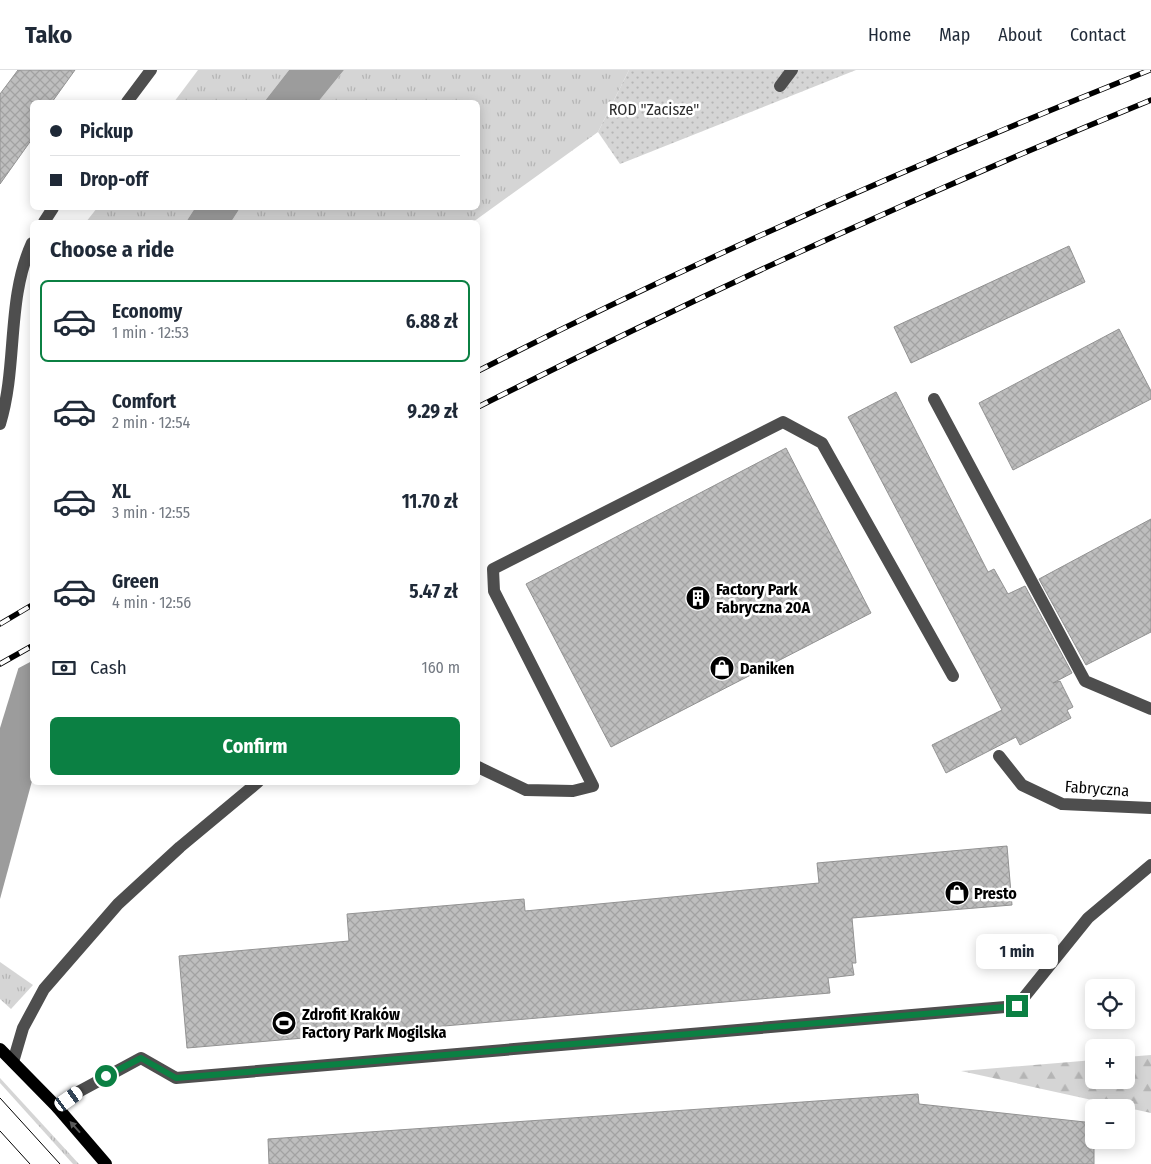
<!DOCTYPE html>
<html lang="en">
<head>
<meta charset="utf-8">
<style>
  :root { --surface:#fff; --page:#f6f6f7; --text:#1f2937; --muted:#747a83; --line:#e0e1e3; --accent:#0b8043 }
  body { margin:0; font-family:"Fira Sans Condensed",sans-serif; background:var(--page); color:var(--text); height:100vh; display:flex; flex-direction:column; font-size:19px; white-space:nowrap }
  * { box-sizing:border-box; margin:0 }
  p { font-size:16px; color:var(--muted) }
  .icon { flex:none; width:28px; height:28px; fill:none; stroke:currentColor; stroke-width:2; stroke-linecap:round; stroke-linejoin:round }
  .map { position:relative; flex:1; overflow:hidden }
  .details { position:absolute; left:30px; top:150px; width:450px; height:565px; display:flex; flex-direction:column; background:var(--surface); border-radius:8px; box-shadow:0 2px 12px #0003 }
  .details>* { flex:none }
  .guide { position:absolute; left:30px; top:30px; width:450px; height:110px; border-radius:8px; box-shadow:0 2px 12px #0003; display:grid; align-content:center; height:110px; padding:0 20px; background:var(--surface) }
  .fabs { position:absolute; left:1085px; top:909px; display:grid; gap:10px }
  .fabs a { display:grid; place-items:center; width:50px; height:50px; border-radius:8px; background:var(--surface); box-shadow:0 2px 12px #0003; font-size:25px }
  .end { position:absolute; width:22px; height:22px; margin:-11px; border:6px solid #0b8043; background:#fff; box-shadow:0 0 0 2px #fff }
  .from { border-radius:50% }
  .bubble { position:absolute; height:35px; border-radius:8px; background:var(--surface); box-shadow:0 2px 12px #0003; font-size:16px; font-weight:700; line-height:35px; text-align:center }
  .car { position:absolute; width:15px; height:30px; margin:-15px -8px; border-radius:6px; box-shadow:0 0 4px 1px #0007; background:linear-gradient(#fff 24%,#345 0 40%,#fff 0 76%,#345 0 86%,#fff 0) }
  .guide b { display:flex; align-items:center; gap:18px; height:48px; font-size:19px }
  .guide b+b { border-top:1px solid var(--line) }
  .guide i { width:12px; height:12px; background:var(--text) }
  ul { padding:0; list-style:none }
  li { display:flex; align-items:center; gap:15px; height:82px; margin:0 10px 8px; padding:0 10px; border:2px solid transparent; border-radius:8px }
  li div { flex:1 }
  li b { display:block; font-size:19px }
  li em { font-style:normal; font-weight:700 }
  li.on { border-color:var(--accent) }
  li>.icon { width:45px; height:45px; stroke-width:1.5 }
  h2 { padding:0 20px; font-size:22px; line-height:60px }
  .pay { display:flex; align-items:center; gap:12px; height:55px; padding:0 20px; font-size:19px }
  .pay p { margin-inline-start:auto }
  .cta { display:flex; gap:10px; margin-top:auto; padding:10px 20px }
  .cta a { flex:1; height:58px; border-radius:8px; background:var(--accent); color:#fff; font-size:20px; font-weight:700; line-height:58px; text-align:center }
  header { display:flex; align-items:center; gap:30px; box-sizing:border-box; height:70px; padding:0 25px; background:var(--surface); border-bottom:1px solid var(--line) }
  header strong { font-size:24px }
  nav { display:flex; gap:28px; margin-inline-start:auto; font-size:18px }
  .map>svg:first-child { display:block }
  .grass { fill:url(#grass-tufts) }
  .forest { fill:url(#forest-firs) }
  .park { fill:url(#park-dots) }
  .water { fill:#9c9c9c }
  .pier { fill:#fff }
  .building { fill:url(#building-cross-hatch); stroke:#929292 }
  .lines { fill:none; stroke-linecap:round; stroke-linejoin:round }
  .minor { stroke:#4e4e4e; stroke-width:12 }
  .major { stroke:#000; stroke-width:12 }
  .tram { stroke:#000; stroke-width:1 }
  .rail-casing { stroke:#000; stroke-width:5.5 }
  .rail { stroke:#fff; stroke-width:4; stroke-dasharray:11; stroke-linecap:butt }
  .oneway { fill:#595959 }
  .route { stroke:#0b8043; stroke-width:6 }
  .labels { text-anchor:middle; stroke-width:5; stroke-linejoin:round; paint-order:stroke }
  .park-label { font-size:16px; fill:#2c2c2c; stroke:#fff }
  .poi-label { font-size:16px; font-weight:bold; fill:#000; stroke:#fff; text-anchor:start }
  .street-label { font-size:16px; fill:#000; stroke:#fff }
</style>
</head>
<body>
<header>
<strong>Tako</strong>
<nav><a>Home</a><a>Map</a><a>About</a><a>Contact</a></nav>
</header>
<div class="map">
<svg width="1151" height="1094" viewBox="0 0 1151 1094">
  <defs>
    <pattern id="grass-tufts" width="24" height="20" patternUnits="userSpaceOnUse" patternTransform="scale(1.25)"><rect width="24" height="20" fill="#d5d5d5"/><path d="M3 7l-1-3M5 7V3M7 7l1-3M15 17l-1-3M17 17v-4M19 17l1-3" fill="none" stroke="#b5b5b5"/></pattern>
    <pattern id="forest-firs" width="22" height="20" patternUnits="userSpaceOnUse" patternTransform="scale(1.25)"><rect width="22" height="20" fill="#d5d5d5"/><path d="M5 1l3.5 6h-7zM16 11l3.5 6h-7z" fill="#b5b5b5"/></pattern>
    <pattern id="park-dots" width="8" height="8" patternUnits="userSpaceOnUse" patternTransform="scale(1.25)"><rect width="8" height="8" fill="#d5d5d5"/><path d="M2 2h.1M6 6h.1" fill="none" stroke="#b5b5b5" stroke-width="1.8" stroke-linecap="round"/></pattern>
    <pattern id="building-cross-hatch" width="8" height="8" patternUnits="userSpaceOnUse" patternTransform="scale(1.25)"><rect width="8" height="8" fill="#bebebe"/><path d="M0 0l8 8M0 8l8-8" fill="none" stroke="#a2a2a2"/></pattern>
  </defs>
  <rect width="100%" height="100%" fill="#fff"/>
  <!-- grass -->
  <g class="grass">
    <polygon points="198,0 289,0 264,32 174,32"/>
    <polygon points="344,0 629,0 598,62 473,152 231,152 240,138 478,138 478,32 318,32"/>
    <polygon points="97,138 195,138 186,152 86,152"/>
    <polygon points="0,892 33,915 11,939 0,929"/>
    <polygon points="0,1008 79,1094 73,1094 0,1013"/>
  </g>
  <!-- forest -->
  <polygon class="forest" points="1151,985 1151,1043 961,1001 1094,990 1094,1010 1126,1010 1126,987"/>
  <!-- park -->
  <polygon class="park" points="629,0 856,0 620,94 598,62"/>
  <!-- water -->
  <g class="water">
    <polygon points="289,0 344,0 318,32 264,32"/>
    <polygon points="195,138 240,138 231,152 186,152"/>
    <polygon points="32,554 32,711 0,829 0,658"/>
  </g>
  <!-- pier -->
  <polygon class="pier" points="32,551 32,591 15,600 30,553"/>
  <!-- building -->
  <g class="building">
    <polygon points="18,0 75,0 52,32 32,32 32,69 0,114 0,24"/>
    <polygon points="1069,176 1085,212 911,293 894,257"/>
    <polygon points="1119,259 1151,321 1151,329 1013,400 979,333"/>
    <polygon points="896,322 988,502 994,499 1008,524 1025,516 1072,603 1053,613 1060,611 1073,637 1067,640 1071,648 1020,675 1016,667 946,703 932,675 1002,640 848,347"/>
    <polygon points="786,378 871,543 611,677 526,514"/>
    <polygon points="1151,449 1151,562 1086,595 1039,509"/>
    <polygon points="1007,776 1012,835 852,848 856,893 852,893 854,905 828,908 830,923 187,978 179,886 349,871 347,844 524,829 525,841 819,813 817,793"/>
    <polygon points="918,1024 919,1034 1094,1053 1094,1094 269,1094 268,1069"/>
  </g>
  <g class="lines">
    <!-- minor -->
    <g class="minor">
      <polyline points="780,16 792,0"/>
      <polyline points="127,32 151,0"/>
      <polyline points="44,152 53,138"/>
      <polyline points="934,329 1085,611 1151,639"/>
      <path d="M 0,354 C 18,295 6,230 32,173"/>
      <polyline points="999,686 1022,715 1062,734 1151,738"/>
      <polyline points="478,697 526,720 573,721 593,716 494,521 493,499 783,352 822,373 953,606"/>
      <polyline points="13,992 23,958 44,919 118,834 180,777 258,712"/>
      <polyline points="57,1037 80,1021 141,988 176,1008 1017,936 1088,848 1151,795"/>
    </g>
    <!-- major -->
    <polyline class="major" points="0,979 57,1037 106,1094"/>
    <!-- tram -->
    <g class="tram">
      <polyline points="0,1028 60,1094"/>
      <polyline points="0,1061 30,1094"/>
    </g>
    <defs>
      <g id="rail">
        <path d="M 478,301 C 696,190 922,91 1150,0"/>
        <path d="M 478,337 C 697,226 923,123 1151,30"/>
        <polyline points="0,554 32,535"/>
        <polyline points="0,594 32,576"/>
      </g>
    </defs>
    <!-- rail casing -->
    <use href="#rail" class="rail-casing"/>
    <!-- rail -->
    <use href="#rail" class="rail"/>
  </g>
  <!-- one-way arrows -->
  <defs><path id="oneway-solid" d="M-6-.8H1V-3.2L6.5 0L1 3.2V.8H-6Z" transform="scale(1.25)"/></defs>
  <use class="oneway" href="#oneway-solid" transform="translate(75 1057) rotate(-132)"/>
  <g class="lines">
    <!-- route -->
    <polyline class="route" points="106,1006 141,988 176,1008 1017,936"/>
  </g>
  <!-- icons -->
  <defs>
    <symbol id="building-disc" viewBox="-11 -11 22 22"><circle r="9.5" fill="#000" stroke="#fff"/><path d="M-4-6H4V6H1V3H-1V6H-4ZM-2.5-4.3h1.7v1.8h-1.7ZM.8-4.3h1.7v1.8H.8ZM-2.5-1h1.7V.8h-1.7ZM.8-1h1.7V.8H.8Z" fill="#fff"/></symbol>
    <symbol id="shop-disc" viewBox="-11 -11 22 22"><circle r="9.5" fill="#000" stroke="#fff"/><path d="M-5-2.5h2.3a2.7 3.5 0 0 1 5.4 0H5L5.5 6h-11ZM-1.5-2.5h3a1.5 2.3 0 0 0-3 0Z" fill="#fff"/></symbol>
    <symbol id="stadium-disc" viewBox="-11 -11 22 22"><circle r="9.5" fill="#000" stroke="#fff"/><path d="M0-5a6.5 5 0 1 0 0 10a6.5 5 0 1 0 0-10ZM-3.5-1.8h7v3.6h-7Z" fill="#fff"/></symbol>
  </defs>
  <g fill-rule="evenodd">
    <use href="#building-disc" x="684" y="514" width="28" height="28"/>
    <use href="#shop-disc" x="708" y="584" width="28" height="28"/>
    <use href="#shop-disc" x="943" y="809" width="28" height="28"/>
    <use href="#stadium-disc" x="270" y="939" width="28" height="28"/>
  </g>
  <g class="labels">
    <!-- park labels -->
    <g class="park-label">
      <text x="654" y="45">ROD "Zacisze"</text>
    </g>
    <!-- poi labels -->
    <g class="poi-label">
      <text x="716" y="525">Factory Park<tspan x="716" dy="18">Fabryczna 20A</tspan></text>
      <text x="740" y="604">Daniken</text>
      <text x="974" y="829">Presto</text>
      <text x="302" y="950">Zdrofit Kraków<tspan x="302" dy="18">Factory Park Mogilska</tspan></text>
    </g>
    <!-- street labels -->
    <g class="street-label">
      <text transform="translate(1097 718) rotate(4)" y="6">Fabryczna</text>
    </g>
  </g>
</svg>
<div class="fabs">
<a><svg class="icon" aria-label="locate" viewBox="0 0 24 24"><circle cx="12" cy="12" r="6"/><path d="M12 2v4M12 18v4M2 12h4M18 12h4"/></svg></a>
<a>+</a>
<a>−</a>
</div>
<i class="end from" style="left:106px;top:1006px"></i>
<i class="end" style="left:1017px;top:936px"></i>
<div class="bubble" style="left:976px;top:864px;width:82px">1 min</div>
<i class="car" style="left:69px;top:1029px;rotate:55deg"></i>
<div class="guide">
<b><i class="from"></i>Pickup</b>
<b><i></i>Drop-off</b>
</div>
<section class="details">
<h2>Choose a ride</h2>
<ul>
<li class="on"><svg class="icon" aria-label="car" viewBox="0 0 24 24"><path d="M5 17H2v-5l4-1 3-4h7l3 4 3 1v5h-3M9 17h6M6 11h13"/><circle cx="7" cy="17" r="2"/><circle cx="17" cy="17" r="2"/></svg><div><b>Economy</b><p>1 min · 12:53</p></div><em>6.88 zł</em></li>
<li><svg class="icon" aria-label="car" viewBox="0 0 24 24"><path d="M5 17H2v-5l4-1 3-4h7l3 4 3 1v5h-3M9 17h6M6 11h13"/><circle cx="7" cy="17" r="2"/><circle cx="17" cy="17" r="2"/></svg><div><b>Comfort</b><p>2 min · 12:54</p></div><em>9.29 zł</em></li>
<li><svg class="icon" aria-label="car" viewBox="0 0 24 24"><path d="M5 17H2v-5l4-1 3-4h7l3 4 3 1v5h-3M9 17h6M6 11h13"/><circle cx="7" cy="17" r="2"/><circle cx="17" cy="17" r="2"/></svg><div><b>XL</b><p>3 min · 12:55</p></div><em>11.70 zł</em></li>
<li><svg class="icon" aria-label="car" viewBox="0 0 24 24"><path d="M5 17H2v-5l4-1 3-4h7l3 4 3 1v5h-3M9 17h6M6 11h13"/><circle cx="7" cy="17" r="2"/><circle cx="17" cy="17" r="2"/></svg><div><b>Green</b><p>4 min · 12:56</p></div><em>5.47 zł</em></li>
</ul>
<div class="pay"><svg class="icon" aria-label="cash" viewBox="0 0 24 24"><path d="M3 7h18v10H3z"/><circle cx="12" cy="12" r="2"/></svg>Cash<p>160 m</p></div>
<div class="cta"><a>Confirm</a></div>
</section>
</div>
</body>
</html>
